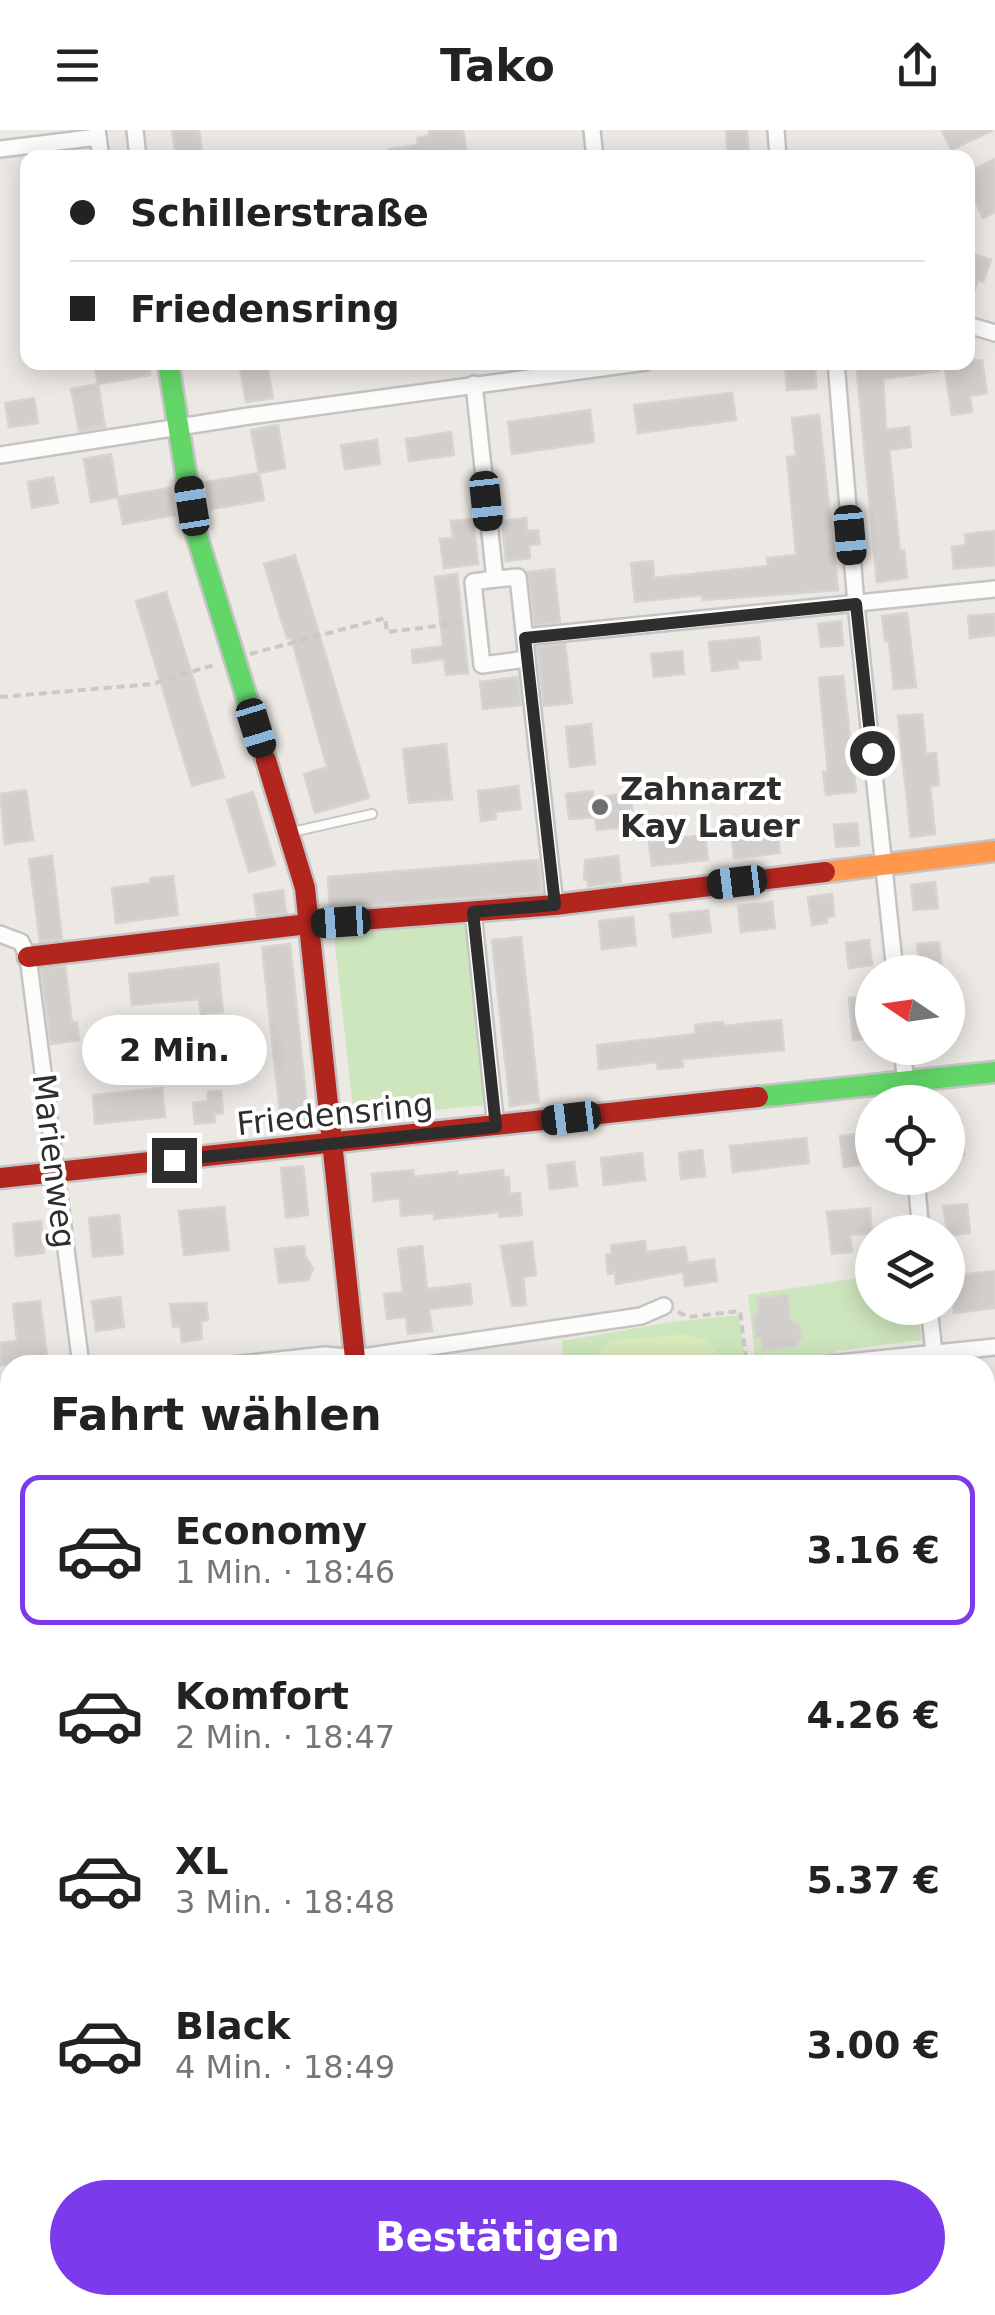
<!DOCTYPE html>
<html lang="de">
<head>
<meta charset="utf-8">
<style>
  :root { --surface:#fff; --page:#f2f2f2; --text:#222; --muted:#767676; --line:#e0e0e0; --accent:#7c3aed }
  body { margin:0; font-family:"DejaVu Sans",sans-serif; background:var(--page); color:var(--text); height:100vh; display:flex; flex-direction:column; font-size:38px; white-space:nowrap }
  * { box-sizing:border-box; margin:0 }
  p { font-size:32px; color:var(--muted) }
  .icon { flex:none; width:55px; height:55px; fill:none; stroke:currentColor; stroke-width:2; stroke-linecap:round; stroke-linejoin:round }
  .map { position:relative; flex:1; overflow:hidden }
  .side { position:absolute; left:0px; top:1225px; width:995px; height:960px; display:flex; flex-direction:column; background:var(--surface); border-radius:30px 30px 0 0; box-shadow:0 5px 25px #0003 }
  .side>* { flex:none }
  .top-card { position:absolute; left:20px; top:20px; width:955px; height:220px; border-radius:20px; box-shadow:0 5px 25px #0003; display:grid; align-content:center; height:220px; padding:0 50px; background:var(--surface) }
  .needle { width:65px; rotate:283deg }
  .controls { position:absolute; left:855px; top:825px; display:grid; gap:20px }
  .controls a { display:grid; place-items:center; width:110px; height:110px; border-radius:50%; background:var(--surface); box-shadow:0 5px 25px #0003; font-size:50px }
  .end { position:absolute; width:45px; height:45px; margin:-22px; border:12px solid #2e2e2e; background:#fff; box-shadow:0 0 0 5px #fff }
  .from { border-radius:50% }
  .bubble { position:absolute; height:70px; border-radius:35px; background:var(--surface); box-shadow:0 5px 25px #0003; font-size:32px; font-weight:600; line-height:70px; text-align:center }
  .car { position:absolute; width:30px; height:60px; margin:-30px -15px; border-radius:12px; box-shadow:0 0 8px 2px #0007; background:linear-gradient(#222 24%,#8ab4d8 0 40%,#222 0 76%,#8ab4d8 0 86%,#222 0) }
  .top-card b { display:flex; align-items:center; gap:35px; height:95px; font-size:38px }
  .top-card b+b { border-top:2px solid var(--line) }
  .top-card i { width:25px; height:25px; background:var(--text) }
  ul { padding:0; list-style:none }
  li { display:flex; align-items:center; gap:30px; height:150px; margin:0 20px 15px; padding:0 30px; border:5px solid transparent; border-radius:20px }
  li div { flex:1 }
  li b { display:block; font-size:38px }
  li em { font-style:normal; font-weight:600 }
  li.current { border-color:var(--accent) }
  li>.icon { width:90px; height:90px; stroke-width:1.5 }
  h2 { padding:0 50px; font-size:45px; line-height:120px }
  .button { display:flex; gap:20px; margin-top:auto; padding:20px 50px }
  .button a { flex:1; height:115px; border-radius:60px; background:var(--accent); color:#fff; font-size:40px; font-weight:600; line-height:115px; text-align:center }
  header { display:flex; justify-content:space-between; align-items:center; height:130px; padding:0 50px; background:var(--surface); font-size:45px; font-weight:600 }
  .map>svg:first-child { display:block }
  .green { fill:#cee6be }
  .pitch { fill:#d9eabb }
  .building { fill:#d1cecb; stroke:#d7d4d0; stroke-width:2.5 }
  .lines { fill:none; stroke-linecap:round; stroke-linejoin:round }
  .lane-casing { stroke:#c5c4c5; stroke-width:12 }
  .street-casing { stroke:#c5c4c5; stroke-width:20 }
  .fast-casing { stroke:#c5c4c5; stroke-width:25 }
  .slow-casing { stroke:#c5c4c5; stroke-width:25 }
  .jam-casing { stroke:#c5c4c5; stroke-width:25 }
  .path { stroke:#c9c9c8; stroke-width:4; stroke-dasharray:8 5; stroke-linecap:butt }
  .lane { stroke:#fcfcfb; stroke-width:8 }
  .street { stroke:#fcfcfb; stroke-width:15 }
  .fast { stroke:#63d668; stroke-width:20 }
  .slow { stroke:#ff974d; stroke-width:20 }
  .jam { stroke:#b3261e; stroke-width:20 }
  .route { stroke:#2e2e2e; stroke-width:12 }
  .poi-dot { fill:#706f6e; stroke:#fff; stroke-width:4 }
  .labels { text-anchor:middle; stroke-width:8; stroke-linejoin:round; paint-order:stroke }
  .poi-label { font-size:32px; font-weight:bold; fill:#2e2e2e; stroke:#fff; text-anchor:start }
  .street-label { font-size:32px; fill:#2e2e2e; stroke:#fff }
</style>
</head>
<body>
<header><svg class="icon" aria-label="menu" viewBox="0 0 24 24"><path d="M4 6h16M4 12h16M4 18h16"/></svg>Tako<svg class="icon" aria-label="share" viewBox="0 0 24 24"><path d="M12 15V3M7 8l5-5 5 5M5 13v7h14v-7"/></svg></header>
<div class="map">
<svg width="995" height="2185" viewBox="0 0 995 2185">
  <rect width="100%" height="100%" fill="#ece8e4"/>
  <!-- green -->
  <g class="green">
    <polygon points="464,792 485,975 354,988 334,806"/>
    <polygon points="872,1146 872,1178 918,1178 921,1210 836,1221 827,1230 756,1235 748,1165"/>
    <polygon points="739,1185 746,1235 726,1235 709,1212 613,1210 602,1218 591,1235 564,1235 562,1211 671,1192"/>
  </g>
  <!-- pitch -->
  <polygon class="pitch" points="687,1204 709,1212 726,1235 591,1235 602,1218 613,1210"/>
  <!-- building -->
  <g class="building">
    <polygon points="172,0 199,0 203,28 176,28"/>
    <polygon points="429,0 463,0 466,19 450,21 451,28 388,28 388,19 418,15 417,8 429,6"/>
    <polygon points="726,0 747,0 749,28 728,28"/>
    <polygon points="942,0 993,0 951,20"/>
    <polygon points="995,29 995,82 983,88 968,55 968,42"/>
    <polygon points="968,122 991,130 983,152 978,150 970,175"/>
    <polygon points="982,230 987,263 970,266 972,282 952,285 944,232"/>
    <polygon points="94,232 148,232 150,245 98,254"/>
    <polygon points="239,232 267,232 273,268 246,272"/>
    <polygon points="785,232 815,232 816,258 787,260"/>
    <polygon points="856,232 939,232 940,241 883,249 886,300 909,297 911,317 889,320 900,421 904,420 907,448 877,452"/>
    <polygon points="98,254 105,297 79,301 71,259"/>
    <polygon points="732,263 736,290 638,303 634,275"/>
    <polygon points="34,268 38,293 9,297 5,273"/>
    <polygon points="590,280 594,312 512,324 508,292"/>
    <polygon points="819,285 838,460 703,470 702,465 635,472 631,433 653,431 654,448 768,436 767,428 796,425 787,327 796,326 792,288"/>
    <polygon points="278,295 285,338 259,343 264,370 211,379 206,352 259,343 251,300"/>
    <polygon points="451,302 454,325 409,331 406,309"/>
    <polygon points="377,310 380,334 345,339 341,315"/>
    <polygon points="111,324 118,367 91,372 84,329"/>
    <polygon points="53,347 58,373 32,378 28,352"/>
    <polygon points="170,358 175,385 123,394 118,367"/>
    <polygon points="526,388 527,401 538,400 540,414 529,415 530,428 506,431 502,391"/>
    <polygon points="473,389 478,434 444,438 440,409 453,408 451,391"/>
    <polygon points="995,401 995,435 954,439 952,417 966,415 965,404"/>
    <polygon points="295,425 369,668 315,683 304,644 327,637 291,507 287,508 264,434"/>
    <polygon points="554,439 560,492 535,495 528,442"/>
    <polygon points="457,444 468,543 446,545 444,529 413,533 412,520 443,516 435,447"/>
    <polygon points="166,462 224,647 192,656 136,471"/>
    <polygon points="907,483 916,557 894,559 889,511 885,511 882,486"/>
    <polygon points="995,484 995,505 970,508 968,486"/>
    <polygon points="841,491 843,515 821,517 818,494"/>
    <polygon points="759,507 761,529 737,531 738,538 712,541 709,512"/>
    <polygon points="565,514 572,573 544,576 537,517"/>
    <polygon points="682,521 684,544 654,547 651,524"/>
    <polygon points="843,546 856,662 826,665 823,642 828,642 819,548"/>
    <polygon points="518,547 521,575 483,579 480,552"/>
    <polygon points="922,584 926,624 936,623 939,655 930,656 935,704 911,707 898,586"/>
    <polygon points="591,594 595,634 570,637 566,597"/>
    <polygon points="446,614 452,669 409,673 403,619"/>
    <polygon points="518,656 521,679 495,682 496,689 481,691 478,661"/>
    <polygon points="26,660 33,710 5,714 0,664"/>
    <polygon points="593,661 593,668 630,663 634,696 597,700 595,687 569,689 566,664"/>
    <polygon points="253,662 275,735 249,742 227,670"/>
    <polygon points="857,693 859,715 836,717 834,695"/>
    <polygon points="777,696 780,723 734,728 731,701"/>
    <polygon points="705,705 708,730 652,736 649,712"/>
    <polygon points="52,726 62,809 40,812 29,729"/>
    <polygon points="618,726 621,752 588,756 588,749 584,750 585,730"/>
    <polygon points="538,730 542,762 330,778 328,747"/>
    <polygon points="173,746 178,785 116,793 112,758 151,753 150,748"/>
    <polygon points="935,752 938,778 914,780 911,755"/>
    <polygon points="283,760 286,783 257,786 254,765"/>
    <polygon points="832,764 834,786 827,787 827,793 812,795 808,767"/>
    <polygon points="772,772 775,798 741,802 738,776"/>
    <polygon points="708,780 711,802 673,807 670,784"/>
    <polygon points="633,787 636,815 602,819 599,791"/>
    <polygon points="521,807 539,972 510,976 492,810"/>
    <polygon points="869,810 872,835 849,838 846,813"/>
    <polygon points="939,812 942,839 920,841 917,814"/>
    <polygon points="290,814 309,996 282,1000 262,817"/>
    <polygon points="218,834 223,882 201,884 199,869 132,875 129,844"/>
    <polygon points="65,836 72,893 77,892 79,910 51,914 41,839"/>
    <polygon points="869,866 872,908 853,910 849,868"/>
    <polygon points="781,890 784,920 682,929 683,937 658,939 657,932 599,939 597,915 696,904 695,895 723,892 723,896"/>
    <polygon points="162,958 165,987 95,994 93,965"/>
    <polygon points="221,961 223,983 214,984 215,992 195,994 193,973 208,971 208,962"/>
    <polygon points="961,991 964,1025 948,1027 948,993"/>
    <polygon points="872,1002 872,1033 844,1037 840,1006"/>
    <polygon points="806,1008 809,1033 733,1042 730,1016"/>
    <polygon points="702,1020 705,1046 681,1049 679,1023"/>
    <polygon points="642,1023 645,1050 604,1055 601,1028"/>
    <polygon points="574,1032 577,1056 550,1059 547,1035"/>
    <polygon points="303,1036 308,1085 286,1088 281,1038"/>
    <polygon points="413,1040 414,1047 457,1042 457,1046 503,1040 504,1048 509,1047 510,1064 520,1063 522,1085 499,1087 499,1082 434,1089 434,1083 401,1086 400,1068 374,1071 372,1044"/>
    <polygon points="967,1074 970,1103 948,1106 943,1076"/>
    <polygon points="224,1077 229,1120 184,1125 179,1081"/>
    <polygon points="870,1078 872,1103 850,1105 852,1122 832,1124 827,1082"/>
    <polygon points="119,1085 123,1124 93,1127 89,1088"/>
    <polygon points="41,1091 44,1123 16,1126 13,1094"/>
    <polygon points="645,1111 646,1122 685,1117 688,1133 714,1129 717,1151 685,1156 683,1142 616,1154 615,1143 608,1144 606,1125 612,1124 611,1115"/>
    <polygon points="532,1112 536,1145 523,1147 526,1175 512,1176 501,1116"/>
    <polygon points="304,1116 305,1126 313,1139 308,1150 279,1153 275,1119"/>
    <polygon points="422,1116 427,1159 470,1154 472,1174 429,1179 432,1201 408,1204 406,1187 387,1189 384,1164 403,1162 398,1119"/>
    <polygon points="995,1141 995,1178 954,1183 950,1146"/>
    <polygon points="788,1165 790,1189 800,1197 801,1209 797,1210 797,1216 763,1220 761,1207 755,1208 753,1187 759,1181 757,1168"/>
    <polygon points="120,1167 124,1197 96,1201 92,1171"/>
    <polygon points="40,1171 48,1235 0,1235 0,1213 17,1211 13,1174"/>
    <polygon points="206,1173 208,1190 201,1191 202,1209 182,1212 180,1196 173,1197 170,1174"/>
  </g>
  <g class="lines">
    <defs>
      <polyline id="lane" points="292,702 372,684"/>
      <g id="street">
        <polyline points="97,0 101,28"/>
        <polyline points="135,0 138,28"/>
        <polyline points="592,0 595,28"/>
        <polyline points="776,0 778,28"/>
        <polyline points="0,19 98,7"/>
        <polyline points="968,195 995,203"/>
        <polyline points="836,232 856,474 895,842"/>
        <polyline points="474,254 495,449 473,452 482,535 527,529 555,775"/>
        <polyline points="0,325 249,286 646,232"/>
        <polyline points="495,449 518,447 527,529"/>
        <polyline points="525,507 995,459"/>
        <polyline points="473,782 496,997"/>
        <polyline points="0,804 21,812 28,827 81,1235"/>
        <polyline points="902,918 908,972"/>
        <polyline points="916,1048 921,1102"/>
        <polyline points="929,1178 934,1222"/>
        <polyline points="829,1234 995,1217"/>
        <polyline points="232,1235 325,1225 355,1228 641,1186 664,1176"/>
      </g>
      <g id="fast">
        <polyline points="168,232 195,400 266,630"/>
        <polyline points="758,967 995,942"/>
      </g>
      <g id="slow">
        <polyline points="825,742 995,721"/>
        <polyline points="0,1415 10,1414"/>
      </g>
      <g id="jam">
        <polyline points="266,630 305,758 355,1228"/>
        <polyline points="28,827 308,794 555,775 825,742"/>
        <polyline points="0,1048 758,967"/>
        <polyline points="985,1349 995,1348"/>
      </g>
    </defs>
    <!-- lane casing -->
    <use href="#lane" class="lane-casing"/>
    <!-- street casing -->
    <use href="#street" class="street-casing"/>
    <!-- fast casing -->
    <use href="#fast" class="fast-casing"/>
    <!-- slow casing -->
    <use href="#slow" class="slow-casing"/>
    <!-- jam casing -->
    <use href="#jam" class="jam-casing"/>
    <!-- path -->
    <g class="path">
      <polyline points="250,524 385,488 387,502 462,493"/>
      <polyline points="0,567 152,554 217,534"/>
      <polyline points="678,1182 688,1187 740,1181 747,1235"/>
      <polyline points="0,1260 10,1259"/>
    </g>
    <!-- lane -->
    <use href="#lane" class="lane"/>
    <!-- street -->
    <use href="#street" class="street"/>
    <!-- fast -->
    <use href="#fast" class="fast"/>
    <!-- slow -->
    <use href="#slow" class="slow"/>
    <!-- jam -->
    <use href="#jam" class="jam"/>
  </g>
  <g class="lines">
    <!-- route -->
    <polyline class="route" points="174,1030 496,997 473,782 555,775 525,508 856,474 872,623"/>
  </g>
  <!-- markers -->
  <circle class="poi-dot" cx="600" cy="677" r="10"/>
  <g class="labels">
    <!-- poi labels -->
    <g class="poi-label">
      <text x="620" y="670">Zahnarzt<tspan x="620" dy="37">Kay Lauer</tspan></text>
    </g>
    <!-- street labels -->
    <g class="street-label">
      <text transform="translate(335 984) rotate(-6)" y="11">Friedensring</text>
      <text transform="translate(54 1031) rotate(83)" y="11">Marienweg</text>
    </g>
  </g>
</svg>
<div class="controls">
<a><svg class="needle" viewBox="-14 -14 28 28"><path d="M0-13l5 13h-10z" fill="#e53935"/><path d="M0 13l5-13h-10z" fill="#767676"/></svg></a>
<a><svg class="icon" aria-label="locate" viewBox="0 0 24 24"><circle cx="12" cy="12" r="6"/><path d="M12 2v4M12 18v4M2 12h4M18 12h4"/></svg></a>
<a><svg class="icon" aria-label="layers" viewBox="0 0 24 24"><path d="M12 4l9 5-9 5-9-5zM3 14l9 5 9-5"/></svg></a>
</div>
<i class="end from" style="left:872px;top:623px"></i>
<i class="end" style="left:174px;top:1030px"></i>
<div class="bubble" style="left:82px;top:885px;width:185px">2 Min.</div>
<i class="car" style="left:486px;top:371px;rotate:174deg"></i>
<i class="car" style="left:192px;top:376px;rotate:351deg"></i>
<i class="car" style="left:850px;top:405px;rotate:175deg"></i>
<i class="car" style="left:256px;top:598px;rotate:163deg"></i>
<i class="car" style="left:737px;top:752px;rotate:263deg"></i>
<i class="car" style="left:341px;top:792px;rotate:266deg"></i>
<i class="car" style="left:571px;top:988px;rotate:263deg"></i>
<div class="top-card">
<b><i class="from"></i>Schillerstraße</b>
<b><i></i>Friedensring</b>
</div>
<section class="side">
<h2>Fahrt wählen</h2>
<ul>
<li class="current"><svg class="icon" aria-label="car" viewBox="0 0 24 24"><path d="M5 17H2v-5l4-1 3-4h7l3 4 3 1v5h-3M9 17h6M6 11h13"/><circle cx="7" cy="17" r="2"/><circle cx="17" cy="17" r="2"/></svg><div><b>Economy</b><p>1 Min. · 18:46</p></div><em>3.16 €</em></li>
<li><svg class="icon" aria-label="car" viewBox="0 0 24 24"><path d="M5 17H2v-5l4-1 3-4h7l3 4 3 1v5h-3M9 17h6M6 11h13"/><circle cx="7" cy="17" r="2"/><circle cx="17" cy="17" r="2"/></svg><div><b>Komfort</b><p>2 Min. · 18:47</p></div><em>4.26 €</em></li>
<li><svg class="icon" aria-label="car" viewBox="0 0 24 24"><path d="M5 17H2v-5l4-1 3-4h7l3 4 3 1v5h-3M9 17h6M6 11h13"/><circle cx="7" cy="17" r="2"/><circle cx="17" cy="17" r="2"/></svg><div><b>XL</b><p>3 Min. · 18:48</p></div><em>5.37 €</em></li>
<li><svg class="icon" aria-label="car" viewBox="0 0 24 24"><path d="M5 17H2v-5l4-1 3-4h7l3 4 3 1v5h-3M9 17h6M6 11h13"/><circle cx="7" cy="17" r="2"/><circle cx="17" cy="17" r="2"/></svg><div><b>Black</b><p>4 Min. · 18:49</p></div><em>3.00 €</em></li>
</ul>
<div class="button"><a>Bestätigen</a></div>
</section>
</div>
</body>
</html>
